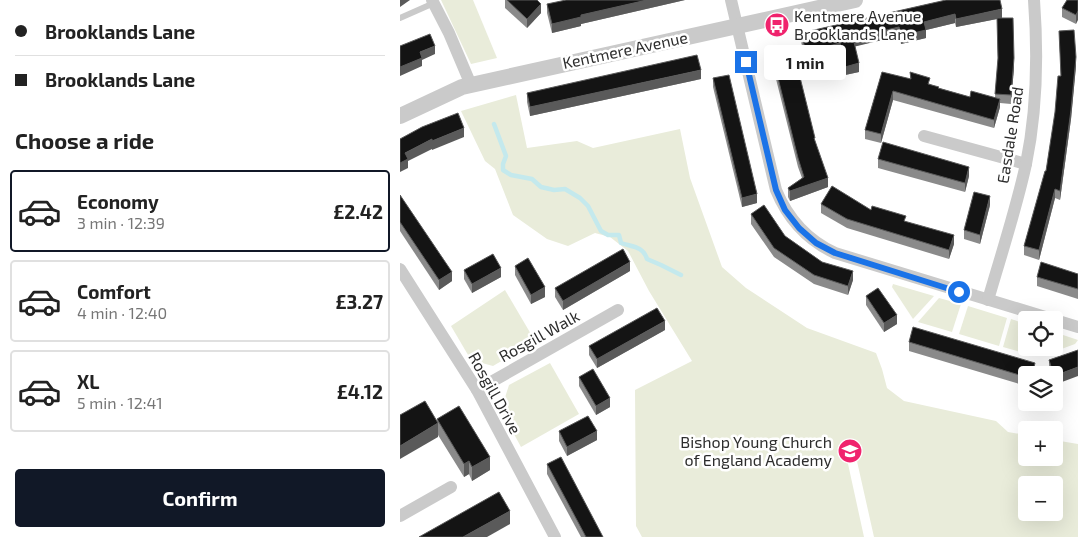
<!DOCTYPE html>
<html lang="en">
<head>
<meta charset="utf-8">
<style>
  :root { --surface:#fff; --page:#f2f2f2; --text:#222; --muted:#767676; --line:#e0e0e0; --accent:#111827 }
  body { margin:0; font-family:"Exo 2",sans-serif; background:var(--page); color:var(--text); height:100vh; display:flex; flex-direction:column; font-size:19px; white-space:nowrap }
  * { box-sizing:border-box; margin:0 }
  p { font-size:16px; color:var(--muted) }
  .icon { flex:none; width:28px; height:28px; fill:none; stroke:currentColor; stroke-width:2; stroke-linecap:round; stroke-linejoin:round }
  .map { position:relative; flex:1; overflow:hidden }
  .drawer { display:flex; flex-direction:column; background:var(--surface); width:400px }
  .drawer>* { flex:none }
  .hud { display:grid; align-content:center; height:110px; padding:0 15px; background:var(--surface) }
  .tools { position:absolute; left:618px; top:311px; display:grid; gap:10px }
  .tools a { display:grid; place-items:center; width:45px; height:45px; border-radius:5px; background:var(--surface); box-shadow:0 5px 20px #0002; font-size:25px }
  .end { position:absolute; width:22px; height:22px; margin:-11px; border:6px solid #1a73e8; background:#fff; box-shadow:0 0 0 2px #fff }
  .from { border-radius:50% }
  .bubble { position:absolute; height:35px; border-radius:5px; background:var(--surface); box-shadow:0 5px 20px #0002; font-size:16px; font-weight:700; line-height:35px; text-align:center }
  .hud b { display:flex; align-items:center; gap:18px; height:48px; font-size:19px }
  .hud b+b { border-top:1px solid var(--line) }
  .hud i { width:12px; height:12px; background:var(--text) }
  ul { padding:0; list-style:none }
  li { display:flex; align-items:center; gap:15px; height:82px; margin:0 10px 8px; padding:0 5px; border:2px solid var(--line); border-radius:5px }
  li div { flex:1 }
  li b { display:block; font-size:19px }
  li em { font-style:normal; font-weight:700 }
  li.current { border-color:var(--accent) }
  li>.icon { width:45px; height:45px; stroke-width:1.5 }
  h2 { padding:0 15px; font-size:22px; line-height:60px }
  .button { display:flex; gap:10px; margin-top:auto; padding:10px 15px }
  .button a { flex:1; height:58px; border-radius:5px; background:var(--accent); color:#fff; font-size:20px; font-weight:700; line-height:58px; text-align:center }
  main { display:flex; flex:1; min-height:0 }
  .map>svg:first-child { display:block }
  .green { fill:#e9ecda; fill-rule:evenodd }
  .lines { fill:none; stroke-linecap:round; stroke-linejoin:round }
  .stream { stroke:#c4e9ed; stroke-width:4.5 }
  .service { stroke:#cacaca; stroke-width:6 }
  .minor { stroke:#cacaca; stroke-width:12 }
  .tertiary { stroke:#cacaca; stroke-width:16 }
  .wall { fill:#8a8a8a }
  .shaded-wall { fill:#5a5a5a }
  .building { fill:#141414; stroke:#5a5a5a }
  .route { stroke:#1a73e8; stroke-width:6 }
  .labels { text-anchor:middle; stroke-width:5; stroke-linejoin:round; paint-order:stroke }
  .poi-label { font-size:16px; fill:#2d2d2d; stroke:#fff; text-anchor:start }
  .street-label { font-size:16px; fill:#2d2d2d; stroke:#fff }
</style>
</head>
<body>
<main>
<section class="drawer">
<div class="hud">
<b><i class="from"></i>Brooklands Lane</b>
<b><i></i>Brooklands Lane</b>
</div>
<h2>Choose a ride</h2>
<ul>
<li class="current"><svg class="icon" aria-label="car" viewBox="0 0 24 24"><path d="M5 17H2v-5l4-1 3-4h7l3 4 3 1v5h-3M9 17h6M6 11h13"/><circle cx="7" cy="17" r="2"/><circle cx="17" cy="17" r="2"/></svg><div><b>Economy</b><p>3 min · 12:39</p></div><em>£2.42</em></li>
<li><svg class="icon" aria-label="car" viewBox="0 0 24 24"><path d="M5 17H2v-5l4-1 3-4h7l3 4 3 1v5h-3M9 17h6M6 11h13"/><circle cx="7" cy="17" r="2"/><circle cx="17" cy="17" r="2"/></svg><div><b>Comfort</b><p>4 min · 12:40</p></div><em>£3.27</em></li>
<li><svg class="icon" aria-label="car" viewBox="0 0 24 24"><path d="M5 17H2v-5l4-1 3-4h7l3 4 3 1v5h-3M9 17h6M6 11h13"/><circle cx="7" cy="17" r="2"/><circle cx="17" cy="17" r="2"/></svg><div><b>XL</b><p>5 min · 12:41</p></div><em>£4.12</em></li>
</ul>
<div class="button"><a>Confirm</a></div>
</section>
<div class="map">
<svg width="678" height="537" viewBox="0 0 678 537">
  <rect width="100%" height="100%" fill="#fff"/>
  <!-- green -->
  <g class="green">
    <polygon points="41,0 73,0 97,58 71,64"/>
    <path d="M 116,95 L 127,148 L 177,141 L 193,148 L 280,129 L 290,178 L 322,267 L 346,288 L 407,328 L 476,353 L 482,369 L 487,388 L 504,401 L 596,421 L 608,432 L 626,435 L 626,458 L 654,458 L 654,440 L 678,444 L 678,537 L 474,537 L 452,439 L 443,441 L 464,537 L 242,537 L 236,526 L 235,390 L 292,361 L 249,291 L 228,251 L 210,237 L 195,233 L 168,246 L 147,239 L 113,215 L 95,169 L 85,161 L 61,111 ZM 626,485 L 654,485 L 654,512 L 626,512 Z"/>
    <polygon points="493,284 534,296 513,319 492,287"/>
    <polygon points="105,290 135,341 93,366 71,360 51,326"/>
    <polygon points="539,298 561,304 552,332 518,322"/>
    <polygon points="568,306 607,318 599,346 559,334"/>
    <polygon points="611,319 626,324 626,348 636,348 634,356 603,347"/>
    <polygon points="654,332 678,340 675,344 645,355 645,348 654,348"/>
    <polygon points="150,363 179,414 121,447 101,410 109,385"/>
  </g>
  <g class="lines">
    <!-- stream -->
    <path class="stream" d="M 94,124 L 106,156 L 103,164 L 103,170 L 111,175 L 132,179 L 141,187 L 154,190 L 165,189 L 180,198 L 188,206 L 201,231 L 208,235 L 219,235 L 221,243 C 232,247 243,246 247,259 L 261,265 L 281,275"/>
    <!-- service -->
    <polyline class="service" points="0,18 34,3"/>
    <!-- minor -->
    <g class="minor">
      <polyline points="32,0 49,33 71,85"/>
      <path d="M 331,0 L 376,190 C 388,219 407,240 435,253 L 678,327"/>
      <polyline points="524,136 626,164"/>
      <polyline points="0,269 77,390 155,537"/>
      <path d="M 588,300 C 601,255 616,210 626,164 C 637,111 638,54 634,0"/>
      <polyline points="77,390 218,310"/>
      <polyline points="0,516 51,487"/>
    </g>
    <!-- tertiary -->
    <polyline class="tertiary" points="0,116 62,87 455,0"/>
  </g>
  <!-- wall -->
  <g class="wall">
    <polygon points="105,0 137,0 141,13 127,28 105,8"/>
    <polygon points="285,0 181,24 181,26 152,33 147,13 147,4"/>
    <polygon points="678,0 676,24 662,17 662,8"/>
    <polygon points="537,2 602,18 614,67 611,104 600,103 600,107 594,128 493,100 481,143 465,139 465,130 482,72 510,79 510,72 530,84 539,88 570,97 595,97 598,60 597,19 556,27 555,23 526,30 526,38 501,44 499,36 455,46 459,72 445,75 440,52 406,60 401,42 401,33"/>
    <polygon points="659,31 676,66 671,119 660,200 655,198 639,260 624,255 624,246 646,171 661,76"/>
    <polygon points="374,62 415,142 428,187 390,201 388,197 388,188 402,178 398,167 374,71"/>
    <polygon points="313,78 357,203 342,207 313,87"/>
    <polygon points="301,79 130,116 127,102 127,93"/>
    <polygon points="478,159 569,176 565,192 478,168"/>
    <polygon points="0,195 52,281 39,290 0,231"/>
    <polygon points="421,204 471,210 506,222 554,244 549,259 447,228 421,213"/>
    <polygon points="590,205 580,244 564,239 564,230"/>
    <polygon points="351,214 385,236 422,262 453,280 448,295 414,284 374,257 351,224"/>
    <polygon points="115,266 145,297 131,304 115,275"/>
    <polygon points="64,270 101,277 72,293 64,279"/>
    <polygon points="230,271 163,310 155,297 155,288"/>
    <polygon points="678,274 678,299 637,286 637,277"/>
    <polygon points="466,296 497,324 484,332 466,305"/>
    <polygon points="265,330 197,368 189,355 189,346"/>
    <polygon points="509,342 635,372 626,375 626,386 509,351"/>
    <polygon points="678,350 654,385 654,375 651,375 649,369 649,360"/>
    <polygon points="179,377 210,407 196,415 179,386"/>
    <polygon points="37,420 90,470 72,481 69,474 64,477 38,435 38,437"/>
    <polygon points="159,431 197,440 167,456 159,441"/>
    <polygon points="147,464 203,537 181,537 147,474"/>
  </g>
  <!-- shaded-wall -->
  <g class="shaded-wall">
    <polygon points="0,0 10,0 0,7"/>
    <polygon points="247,0 285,0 181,24 181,26 152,33 152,24 181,15"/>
    <polygon points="141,4 141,13 127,28 127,19"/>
    <polygon points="602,9 602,18 556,27 556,19"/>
    <polygon points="678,11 678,20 676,24 676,15"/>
    <polygon points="555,14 555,23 526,30 526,38 501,44 501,36 524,22"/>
    <polygon points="499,27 499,36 453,47 453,38"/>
    <polygon points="440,43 440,52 406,60 406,52"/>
    <polygon points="35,46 35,54 22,60 22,66 0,76 0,67 20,52"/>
    <polygon points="676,57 676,66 671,119 660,200 660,191"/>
    <polygon points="614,58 614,67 611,104 611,95"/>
    <polygon points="459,63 459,72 445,75 445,67"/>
    <polygon points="301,70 301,79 130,116 130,107"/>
    <polygon points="493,91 493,100 481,143 481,134"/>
    <polygon points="600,99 600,107 594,128 594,120"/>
    <polygon points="64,128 64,137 32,150 32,141"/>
    <polygon points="32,139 32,149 8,161 8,168 0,172 0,163 5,153"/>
    <polygon points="569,167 569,176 565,192 565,183"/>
    <polygon points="428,178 428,187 390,201 390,191"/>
    <polygon points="655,189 655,198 639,260 639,250"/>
    <polygon points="357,194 357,203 342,207 342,198"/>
    <polygon points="590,196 590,205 580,244 580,235"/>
    <polygon points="554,235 554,244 549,259 549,250"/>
    <polygon points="230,262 230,271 163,310 163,301"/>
    <polygon points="101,268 101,277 72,293 72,284"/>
    <polygon points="453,271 453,280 448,295 448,286"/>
    <polygon points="52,272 52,281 39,290 39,280"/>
    <polygon points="145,287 145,297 131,304 131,295"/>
    <polygon points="497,315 497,324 484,332 484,323"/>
    <polygon points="265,321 265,330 197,368 197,359"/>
    <polygon points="635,363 635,372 634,375 632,375"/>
    <polygon points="678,367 678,376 654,385 654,376"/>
    <polygon points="210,398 210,407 196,415 196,406"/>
    <polygon points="38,423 38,437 0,459 0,446"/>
    <polygon points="197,431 197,440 167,456 167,447"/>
    <polygon points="90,457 90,470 72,481 72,467"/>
    <polygon points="69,461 69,474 64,477 64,464"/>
    <polygon points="110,511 110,524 87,537 63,537"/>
  </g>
  <!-- building -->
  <g class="building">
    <polygon points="107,0 137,0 141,4 127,19"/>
    <polygon points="166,0 247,0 181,15 181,17 152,24 147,4"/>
    <polygon points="546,0 600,0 602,9 556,19 555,14 524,22 526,30 501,36 499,27 453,38 459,63 445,67 440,43 406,52 401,33"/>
    <polygon points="667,0 678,0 678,11 676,15 662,8"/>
    <polygon points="597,18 613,18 614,58 611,95 595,94 598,58"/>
    <polygon points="674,30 676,57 671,110 660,191 655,189 639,250 624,246 645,171 646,171 655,112 658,76 661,76 659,31"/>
    <polygon points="30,34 35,46 20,52 22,58 0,67 0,46"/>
    <polygon points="297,55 301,70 130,107 127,93"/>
    <polygon points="395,57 415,138 414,138 428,178 390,191 388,188 404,177 398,158 374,62"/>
    <polygon points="482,72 511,79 510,72 530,78 528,84 539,87 538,88 570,97 571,91 600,99 594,120 493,91 481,134 465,130"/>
    <polygon points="329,75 357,194 342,198 313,78"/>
    <polygon points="58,113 64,128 32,141 32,139 5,153 8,159 0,163 0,139 22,127"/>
    <polygon points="483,142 569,167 565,183 478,159"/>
    <polygon points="432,186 471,210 472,206 506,216 504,221 554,235 549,250 447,219 421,204"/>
    <polygon points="574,192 590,196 580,235 564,230"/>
    <polygon points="0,195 52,272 39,280 0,222"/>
    <polygon points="364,205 385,236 422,262 453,271 448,286 414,275 374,248 351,214"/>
    <polygon points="223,249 230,262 163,301 155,288"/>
    <polygon points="93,254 101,268 72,284 64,270"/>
    <polygon points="128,258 145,287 131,295 115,266"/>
    <polygon points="641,262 678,274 678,289 637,277"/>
    <polygon points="478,288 497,315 484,323 466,296"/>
    <polygon points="257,308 265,321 197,359 189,346"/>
    <polygon points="513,327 635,363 632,375 626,375 626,377 509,342"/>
    <polygon points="678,350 678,367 654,376 649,360"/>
    <polygon points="193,369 210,398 196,406 179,377"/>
    <polygon points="25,401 38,423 0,446 0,415"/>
    <polygon points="59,406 90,457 72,467 69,461 64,464 37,419"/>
    <polygon points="188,416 197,431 167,447 159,431"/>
    <polygon points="161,457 203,537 186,537 147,464"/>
    <polygon points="99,492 110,511 63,537 19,537"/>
  </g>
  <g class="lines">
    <!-- route -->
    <polyline class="route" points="346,62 376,190 385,210 399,228 416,243 435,253 559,292"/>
  </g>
  <!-- icons -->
  <defs>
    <symbol id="bus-disc" viewBox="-11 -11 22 22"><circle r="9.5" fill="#f0236d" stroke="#fff"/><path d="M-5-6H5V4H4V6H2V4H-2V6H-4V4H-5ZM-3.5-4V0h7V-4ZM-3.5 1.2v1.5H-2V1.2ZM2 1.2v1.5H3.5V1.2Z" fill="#fff"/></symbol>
    <symbol id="school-disc" viewBox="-11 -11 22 22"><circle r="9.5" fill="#f0236d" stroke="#fff"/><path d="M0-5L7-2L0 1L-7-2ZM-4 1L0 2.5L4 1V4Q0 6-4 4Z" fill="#fff"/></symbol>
  </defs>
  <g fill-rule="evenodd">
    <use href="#bus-disc" x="363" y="11" width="28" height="28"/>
    <use href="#school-disc" x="436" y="437" width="28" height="28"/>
  </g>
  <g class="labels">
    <!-- poi labels -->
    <g class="poi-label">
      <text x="394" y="22">Kentmere Avenue<tspan x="394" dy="18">Brooklands Lane</tspan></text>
      <text x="432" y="448" text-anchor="end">Bishop Young Church<tspan x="432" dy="18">of England Academy</tspan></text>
    </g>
    <!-- street labels -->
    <g class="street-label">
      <text transform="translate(225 50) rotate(-12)" y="6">Kentmere Avenue</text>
      <text transform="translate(610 135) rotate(-81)" y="6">Easdale Road</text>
      <text transform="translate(139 336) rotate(-29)" y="6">Rosgill Walk</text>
      <text transform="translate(95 393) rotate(61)" y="6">Rosgill Drive</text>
    </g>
  </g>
</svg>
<div class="tools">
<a><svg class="icon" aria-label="locate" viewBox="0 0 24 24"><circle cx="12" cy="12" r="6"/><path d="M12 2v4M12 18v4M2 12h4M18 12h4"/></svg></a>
<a><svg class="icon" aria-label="layers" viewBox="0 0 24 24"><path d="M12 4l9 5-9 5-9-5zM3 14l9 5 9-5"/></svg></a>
<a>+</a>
<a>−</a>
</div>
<i class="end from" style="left:559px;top:292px"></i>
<i class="end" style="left:346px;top:62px"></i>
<div class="bubble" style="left:364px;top:45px;width:82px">1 min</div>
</div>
</main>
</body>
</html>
